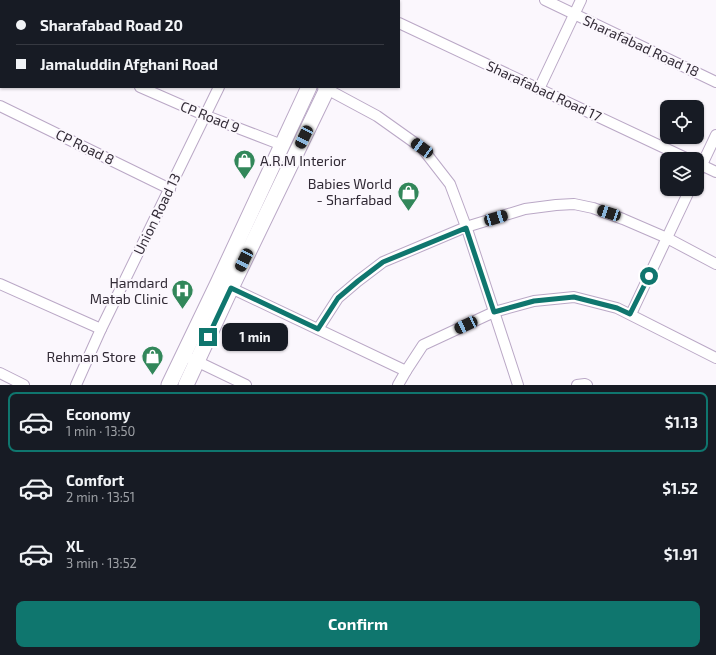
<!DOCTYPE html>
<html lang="en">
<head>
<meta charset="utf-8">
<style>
  :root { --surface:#171b24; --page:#242831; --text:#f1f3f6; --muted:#9ea1a6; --line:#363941; --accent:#0f766e }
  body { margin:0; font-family:"Exo 2",sans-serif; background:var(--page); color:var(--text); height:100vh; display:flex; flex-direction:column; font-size:15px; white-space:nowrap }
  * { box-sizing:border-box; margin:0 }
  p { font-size:13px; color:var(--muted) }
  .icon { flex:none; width:22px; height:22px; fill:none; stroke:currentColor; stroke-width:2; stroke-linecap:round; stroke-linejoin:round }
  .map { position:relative; height:385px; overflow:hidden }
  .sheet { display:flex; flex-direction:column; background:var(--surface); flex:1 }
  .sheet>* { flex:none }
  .top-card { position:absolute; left:0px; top:0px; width:400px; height:88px; box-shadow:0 1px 3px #0004; display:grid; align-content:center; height:88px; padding:0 16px; background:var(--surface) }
  .buttons { position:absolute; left:660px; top:100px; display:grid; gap:8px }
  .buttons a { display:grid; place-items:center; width:44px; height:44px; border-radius:8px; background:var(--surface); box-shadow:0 1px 3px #0004; font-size:20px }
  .end { position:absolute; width:18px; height:18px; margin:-9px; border:5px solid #0f766e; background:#fff; box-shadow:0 0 0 2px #fff }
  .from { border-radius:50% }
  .bubble { position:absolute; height:28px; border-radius:8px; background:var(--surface); box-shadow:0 1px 3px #0004; font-size:13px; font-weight:700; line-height:28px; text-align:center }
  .car { position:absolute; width:12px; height:24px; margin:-12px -6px; border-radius:5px; box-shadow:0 0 3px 1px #0007; background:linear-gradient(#222 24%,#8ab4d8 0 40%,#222 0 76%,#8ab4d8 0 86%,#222 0) }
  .top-card b { display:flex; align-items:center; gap:14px; height:38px; font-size:15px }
  .top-card b+b { border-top:1px solid var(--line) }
  .top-card i { width:10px; height:10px; background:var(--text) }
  ul { padding:7px 0 0; list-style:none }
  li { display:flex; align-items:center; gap:12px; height:60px; margin:0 8px 6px; padding:0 8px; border:2px solid transparent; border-radius:8px }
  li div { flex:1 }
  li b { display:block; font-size:15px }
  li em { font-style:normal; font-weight:700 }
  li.selected { border-color:var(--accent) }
  li>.icon { width:36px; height:36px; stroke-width:1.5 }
  .action { display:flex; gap:8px; margin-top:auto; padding:8px 16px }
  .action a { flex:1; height:46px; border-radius:8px; background:var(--accent); color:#fff; font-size:16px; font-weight:700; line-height:46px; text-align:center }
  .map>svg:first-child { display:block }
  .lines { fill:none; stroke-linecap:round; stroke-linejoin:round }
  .street-casing { stroke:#baa8c6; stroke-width:12 }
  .secondary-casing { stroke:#baa8c6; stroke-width:17 }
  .street { stroke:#fff; stroke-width:10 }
  .secondary { stroke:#fff; stroke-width:15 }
  .route { stroke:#0f766e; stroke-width:5 }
  .labels { text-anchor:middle; stroke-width:4; stroke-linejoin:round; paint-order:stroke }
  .street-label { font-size:14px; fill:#322b36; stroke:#fbf7fd }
  .poi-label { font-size:14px; fill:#322b36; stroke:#fbf7fd; text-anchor:end }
</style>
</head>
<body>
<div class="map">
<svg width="716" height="385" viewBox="0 0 716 385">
  <rect width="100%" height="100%" fill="#fbf7fd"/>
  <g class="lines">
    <defs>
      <g id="street">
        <polyline points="137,0 140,1"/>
        <polyline points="545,0 716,82"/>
        <polyline points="23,1 23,0"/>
        <polyline points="261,1 262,0"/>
        <polyline points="399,23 688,159"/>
        <polyline points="0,49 1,46"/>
        <polyline points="140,87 204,115 282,145"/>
        <polyline points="323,87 377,116 422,148 450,184 468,232 518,385"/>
        <polyline points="539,89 581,0"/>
        <polyline points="0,106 170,189"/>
        <polyline points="697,163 716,172"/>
        <polyline points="697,175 716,135"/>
        <polyline points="0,284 101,329"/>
        <polyline points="231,288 406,371"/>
        <polyline points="631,314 690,189"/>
        <polyline points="318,329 338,298 358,281 383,262 466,227 525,209 556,205 574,204 593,208 623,219 667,238 716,264"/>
        <polyline points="192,359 246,385"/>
        <polyline points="0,373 24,385"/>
        <polyline points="76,385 101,329 219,87"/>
        <polyline points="398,385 406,371 423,345 494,312 534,301 574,297 617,308 716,358"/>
        <polyline points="577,385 585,384 587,385"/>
      </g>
      <g id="secondary">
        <polyline points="348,1 348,0"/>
        <polyline points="368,1 369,0"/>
        <polyline points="169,385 218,283 309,87"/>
        <polyline points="186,385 231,288 328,87"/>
      </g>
    </defs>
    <!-- street casing -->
    <use href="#street" class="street-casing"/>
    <!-- secondary casing -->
    <use href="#secondary" class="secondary-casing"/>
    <!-- street -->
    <use href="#street" class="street"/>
    <!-- secondary -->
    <use href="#secondary" class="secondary"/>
  </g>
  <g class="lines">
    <!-- route -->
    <polyline class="route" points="208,337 231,288 318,329 338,298 358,281 383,262 466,228 494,312 534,301 574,297 617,308 630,314 649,276"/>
  </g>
  <!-- icons -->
  <defs>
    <symbol id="shop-pin" viewBox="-11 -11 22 30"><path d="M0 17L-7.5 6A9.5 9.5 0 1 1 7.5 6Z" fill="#32875a" stroke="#fbf7fd"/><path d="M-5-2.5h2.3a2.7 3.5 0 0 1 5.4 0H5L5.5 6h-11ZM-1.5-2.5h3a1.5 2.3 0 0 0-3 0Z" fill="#fff"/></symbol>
    <symbol id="hospital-pin" viewBox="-11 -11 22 30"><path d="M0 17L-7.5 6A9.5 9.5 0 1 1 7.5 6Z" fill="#32875a" stroke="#fbf7fd"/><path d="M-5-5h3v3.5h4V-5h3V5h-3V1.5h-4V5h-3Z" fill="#fff"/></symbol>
  </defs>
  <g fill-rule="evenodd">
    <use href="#shop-pin" x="232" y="148" width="25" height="34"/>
    <use href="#shop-pin" x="396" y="180" width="25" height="34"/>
    <use href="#hospital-pin" x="170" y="278" width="25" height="34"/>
    <use href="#shop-pin" x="140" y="344" width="25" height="34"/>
  </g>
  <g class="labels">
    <!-- street labels -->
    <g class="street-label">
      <text transform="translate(641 46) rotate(25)" y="5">Sharafabad Road 18</text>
      <text transform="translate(544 91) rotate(25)" y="5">Sharafabad Road 17</text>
      <text transform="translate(210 117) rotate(22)" y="5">CP Road 9</text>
      <text transform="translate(85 147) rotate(26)" y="5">CP Road 8</text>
      <text transform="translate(157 214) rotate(-64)" y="5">Union Road 13</text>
    </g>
    <!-- poi labels -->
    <g class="poi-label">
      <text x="260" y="166" text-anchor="start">A.R.M Interior</text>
      <text x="392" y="189">Babies World<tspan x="392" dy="16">- Sharfabad</tspan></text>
      <text x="168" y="288">Hamdard<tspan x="168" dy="16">Matab Clinic</tspan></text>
      <text x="136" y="362">Rehman Store</text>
    </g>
  </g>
</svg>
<div class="buttons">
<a><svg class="icon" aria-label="locate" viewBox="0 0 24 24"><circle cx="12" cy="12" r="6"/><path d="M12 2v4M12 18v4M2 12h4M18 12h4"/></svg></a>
<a><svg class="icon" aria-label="layers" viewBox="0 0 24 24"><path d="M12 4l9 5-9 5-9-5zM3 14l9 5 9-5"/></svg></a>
</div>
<i class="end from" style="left:649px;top:276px"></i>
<i class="end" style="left:208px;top:337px"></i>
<div class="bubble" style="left:222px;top:323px;width:66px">1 min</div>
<i class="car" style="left:304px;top:137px;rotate:206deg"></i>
<i class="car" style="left:422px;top:148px;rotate:306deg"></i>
<i class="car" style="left:609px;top:213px;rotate:288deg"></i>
<i class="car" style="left:496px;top:218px;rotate:73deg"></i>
<i class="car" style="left:244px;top:260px;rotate:206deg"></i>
<i class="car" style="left:466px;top:325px;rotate:245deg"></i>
<div class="top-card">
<b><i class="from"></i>Sharafabad Road 20</b>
<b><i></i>Jamaluddin Afghani Road</b>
</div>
</div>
<section class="sheet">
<ul>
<li class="selected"><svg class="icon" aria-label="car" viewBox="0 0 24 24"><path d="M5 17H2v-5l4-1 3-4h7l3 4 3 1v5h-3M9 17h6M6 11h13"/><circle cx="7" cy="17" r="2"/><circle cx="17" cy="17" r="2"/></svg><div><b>Economy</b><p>1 min · 13:50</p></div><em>$1.13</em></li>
<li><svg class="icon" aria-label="car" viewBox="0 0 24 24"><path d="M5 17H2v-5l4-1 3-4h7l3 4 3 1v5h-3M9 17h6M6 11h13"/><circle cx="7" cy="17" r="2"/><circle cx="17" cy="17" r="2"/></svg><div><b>Comfort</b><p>2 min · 13:51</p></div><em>$1.52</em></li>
<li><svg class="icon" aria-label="car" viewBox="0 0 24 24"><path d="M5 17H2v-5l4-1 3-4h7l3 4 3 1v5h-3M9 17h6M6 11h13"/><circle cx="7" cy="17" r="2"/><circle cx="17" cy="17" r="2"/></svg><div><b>XL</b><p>3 min · 13:52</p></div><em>$1.91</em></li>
</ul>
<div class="action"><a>Confirm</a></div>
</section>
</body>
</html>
